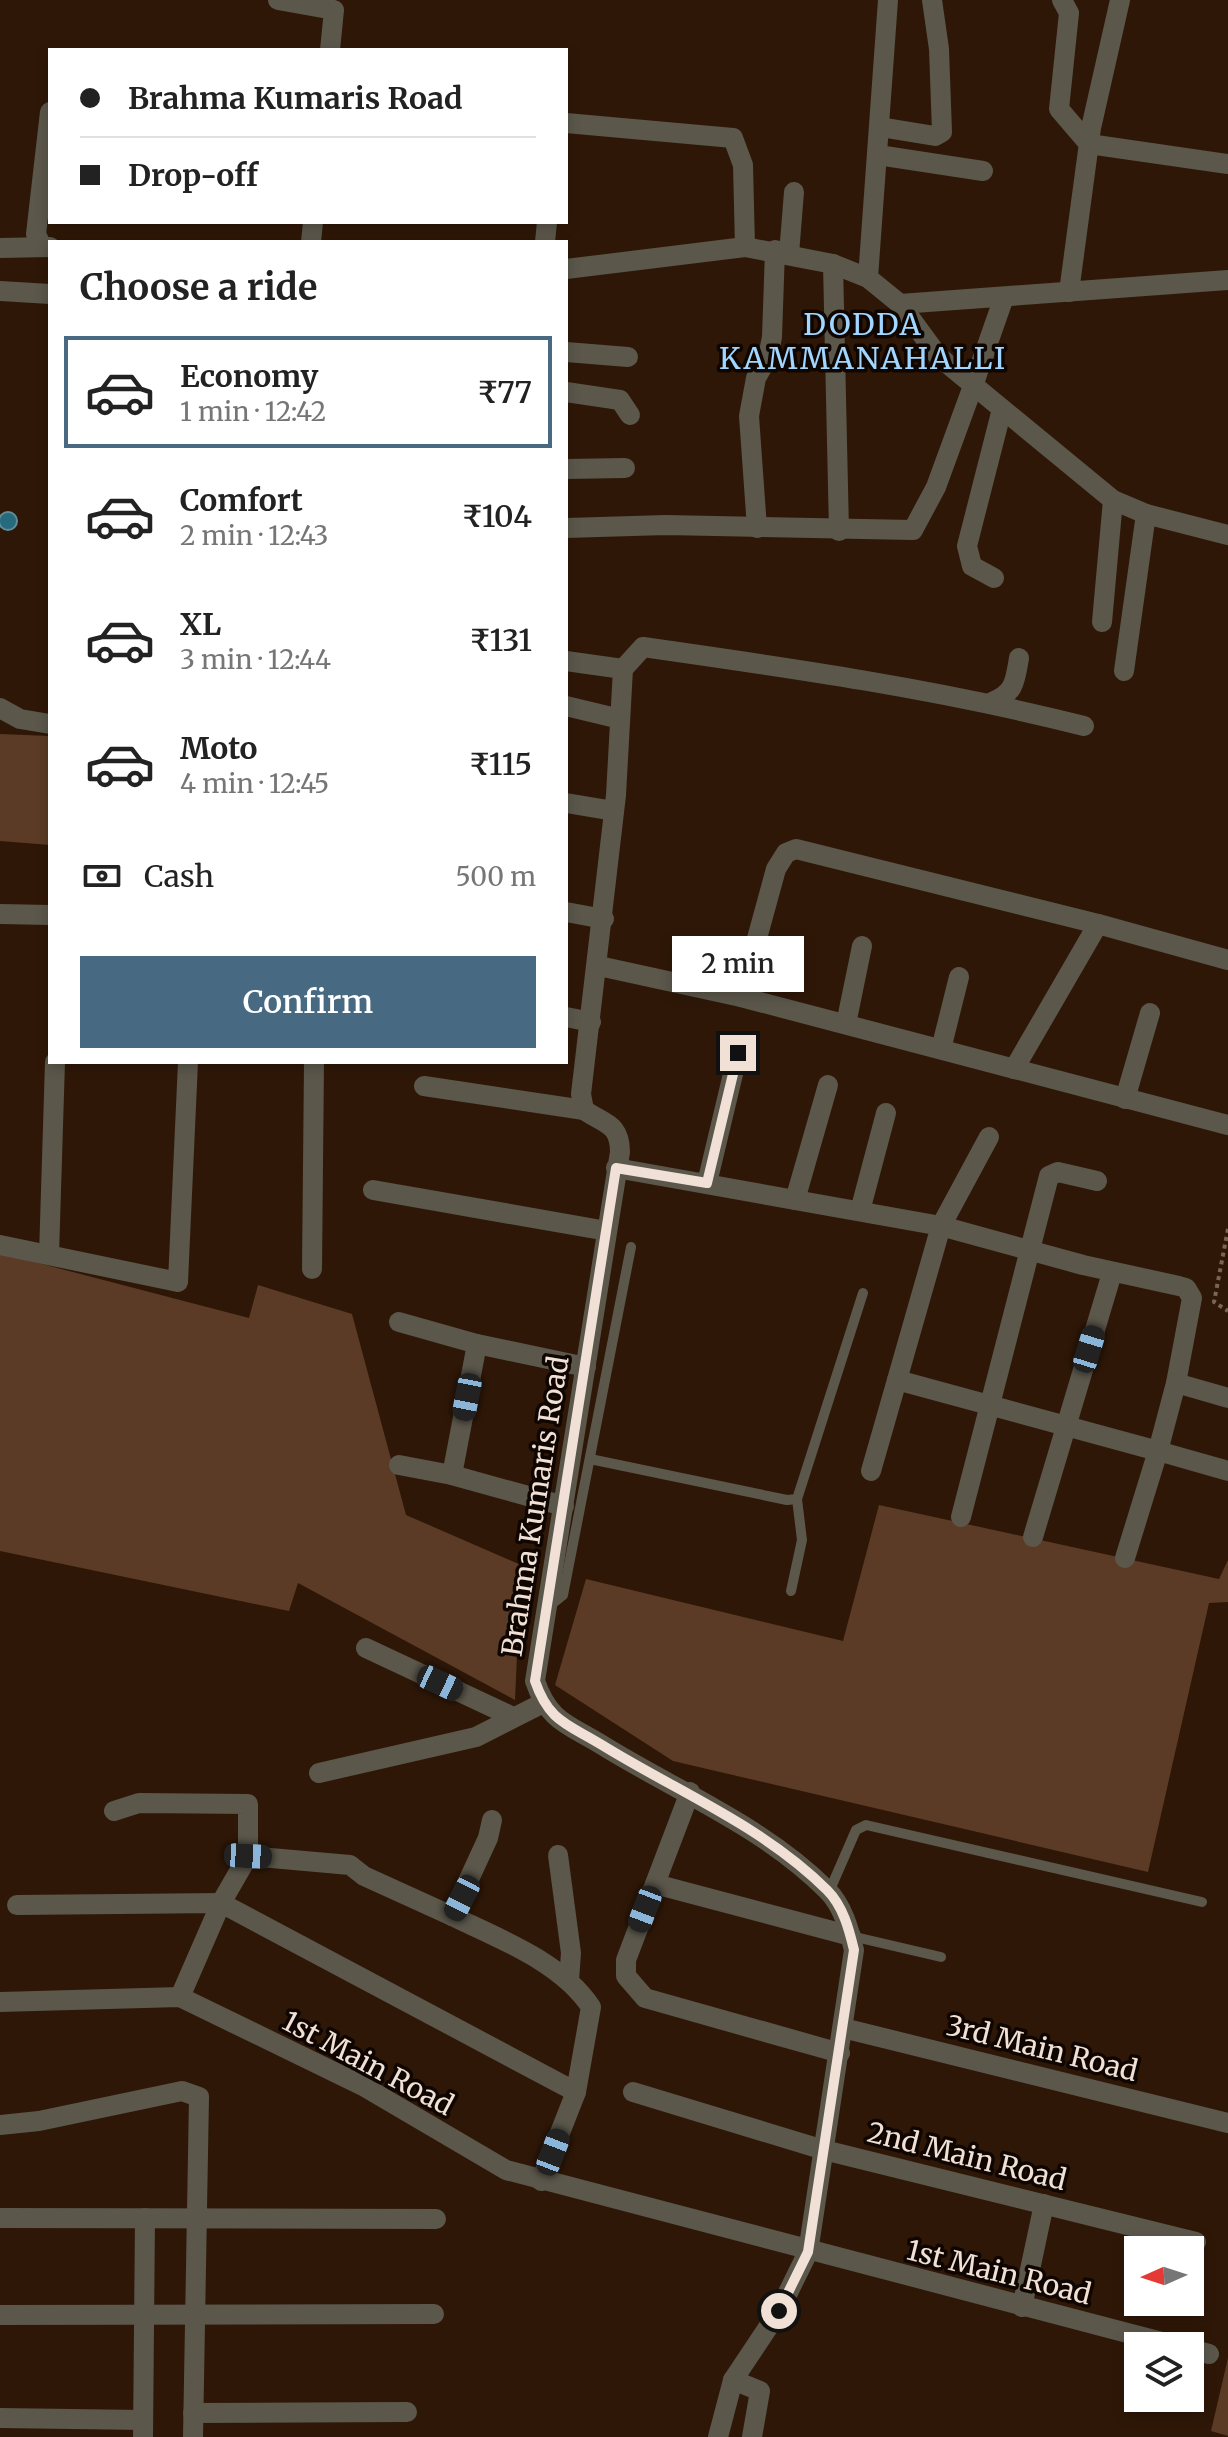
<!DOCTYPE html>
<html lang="en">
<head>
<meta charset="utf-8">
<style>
  :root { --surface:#fff; --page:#f2f2f2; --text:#222; --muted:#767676; --line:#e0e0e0; --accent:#476981 }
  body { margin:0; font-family:Merriweather,serif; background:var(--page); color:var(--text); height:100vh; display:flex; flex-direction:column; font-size:30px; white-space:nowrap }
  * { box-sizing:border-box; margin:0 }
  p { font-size:26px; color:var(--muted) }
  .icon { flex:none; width:44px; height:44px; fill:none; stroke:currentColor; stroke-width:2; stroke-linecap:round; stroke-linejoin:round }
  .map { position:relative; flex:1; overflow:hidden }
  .sheet { position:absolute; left:48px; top:240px; width:520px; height:824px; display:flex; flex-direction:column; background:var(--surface); border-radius:0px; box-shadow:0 4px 12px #0003 }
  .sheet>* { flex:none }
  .banner { position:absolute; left:48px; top:48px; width:520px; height:176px; border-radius:0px; box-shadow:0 4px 12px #0003; display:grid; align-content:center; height:176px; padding:0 32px; background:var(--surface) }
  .needle { width:52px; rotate:267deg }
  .fabs { position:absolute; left:1124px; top:2236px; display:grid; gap:16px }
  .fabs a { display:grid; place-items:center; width:80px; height:80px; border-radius:0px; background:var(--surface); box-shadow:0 4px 12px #0003; font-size:40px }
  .end { position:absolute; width:36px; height:36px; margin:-18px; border:10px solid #f0e0d6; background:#111; box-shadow:0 0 0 4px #111 }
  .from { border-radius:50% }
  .bubble { position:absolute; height:56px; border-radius:0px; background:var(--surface); box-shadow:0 4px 12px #0003; font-size:26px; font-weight:600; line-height:56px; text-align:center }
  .car { position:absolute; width:24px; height:48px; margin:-24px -12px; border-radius:10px; box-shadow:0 0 6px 2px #0007; background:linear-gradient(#222 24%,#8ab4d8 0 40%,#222 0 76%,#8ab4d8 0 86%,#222 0) }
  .banner b { display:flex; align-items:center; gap:28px; height:76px; font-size:30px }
  .banner b+b { border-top:2px solid var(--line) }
  .banner i { width:20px; height:20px; background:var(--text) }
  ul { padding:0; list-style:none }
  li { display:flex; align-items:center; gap:24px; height:112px; margin:0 16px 12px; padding:0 16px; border:4px solid transparent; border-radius:0px }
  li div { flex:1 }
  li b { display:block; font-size:30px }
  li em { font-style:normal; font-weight:600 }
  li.selected { border-color:var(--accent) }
  li>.icon { width:72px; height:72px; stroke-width:1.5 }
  h2 { padding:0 32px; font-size:36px; line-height:96px }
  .pay { display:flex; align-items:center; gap:20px; height:88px; padding:0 32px; font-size:30px }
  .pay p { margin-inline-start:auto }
  .action { display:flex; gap:16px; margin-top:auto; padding:16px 32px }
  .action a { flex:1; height:92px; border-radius:0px; background:var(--accent); color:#fff; font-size:32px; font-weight:600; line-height:92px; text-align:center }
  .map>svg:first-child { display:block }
  .green { fill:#5b3b25 }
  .water { fill:#256a7d; stroke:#628d98; stroke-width:2 }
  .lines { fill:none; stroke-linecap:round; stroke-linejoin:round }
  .path { stroke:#796557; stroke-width:4; stroke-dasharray:4 4; stroke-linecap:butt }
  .service { stroke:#5b574b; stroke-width:10 }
  .minor { stroke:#5b574b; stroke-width:20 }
  .tertiary { stroke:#5b574b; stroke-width:20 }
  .route { stroke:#f0e0d6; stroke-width:10 }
  .labels { text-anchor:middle; stroke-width:7; stroke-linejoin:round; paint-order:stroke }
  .street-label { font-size:28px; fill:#f0e0d6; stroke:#0f0602 }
  .neighbourhood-label { font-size:30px; letter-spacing:2px; fill:#a0d6ff; stroke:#0f0602 }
</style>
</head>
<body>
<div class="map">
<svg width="1228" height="2437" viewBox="0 0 1228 2437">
  <rect width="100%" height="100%" fill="#2e1707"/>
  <!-- green -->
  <g class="green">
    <polygon points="0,734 50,736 50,845 0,841"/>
    <polygon points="0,1253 249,1318 258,1285 352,1314 406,1515 521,1565 515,1700 298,1583 289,1611 0,1551"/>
    <polygon points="879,1505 1219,1579 1228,1560 1228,1602 1209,1603 1148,1872 673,1761 555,1685 586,1579 843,1641"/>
    <polygon points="1228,2358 1228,2436 1211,2431"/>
  </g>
  <!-- water -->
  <circle class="water" cx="8" cy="521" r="9"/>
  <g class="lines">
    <!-- path -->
    <polyline class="path" points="1228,1229 1214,1302 1228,1311"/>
    <!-- service -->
    <g class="service">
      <polyline points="590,1459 787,1500 797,1499 863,1293"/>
      <polyline points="791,1591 802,1540 797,1499"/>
      <polyline points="548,1607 563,1595 631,1247"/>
      <polyline points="829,1892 856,1830 866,1825 1202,1902"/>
      <polyline points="851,1936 941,1957"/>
    </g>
    <!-- minor -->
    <g class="minor">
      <polyline points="278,0 334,10 330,50"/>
      <polyline points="1062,0 1069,13 1059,109 1089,144 1228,164"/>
      <polyline points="566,123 733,138 743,165 745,247"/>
      <polyline points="880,127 935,136 942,132 939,49 932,0"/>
      <polyline points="878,155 983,171"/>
      <polyline points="311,242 313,222"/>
      <polyline points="545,242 547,222"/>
      <polyline points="42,247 36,234 50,112"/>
      <polyline points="789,254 794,192"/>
      <polyline points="833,264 839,531"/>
      <polyline points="868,278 888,0"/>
      <polyline points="0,291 50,294"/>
      <polyline points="1069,292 1091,128 1120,0"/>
      <polyline points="566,352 628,357"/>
      <polyline points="566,392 620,400 630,415"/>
      <polyline points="566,469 625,468"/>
      <polyline points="566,528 666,525 913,530 936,487 973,386"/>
      <polyline points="757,528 749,416 756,378 768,357 772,337 775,250"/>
      <polyline points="994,578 972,566 967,546 1002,409"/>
      <polyline points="1102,622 1113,500"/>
      <path d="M 623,669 L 643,647 C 791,668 938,689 1084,726"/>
      <polyline points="1124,671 1146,514"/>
      <path d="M 992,702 C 1015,693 1015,681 1019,658"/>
      <polyline points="566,706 620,719"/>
      <polyline points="0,708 20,719 50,724"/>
      <polyline points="566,803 614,811"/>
      <polyline points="566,912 604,919"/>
      <polyline points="0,914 50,915"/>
      <polyline points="599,966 741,997 1228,1125"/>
      <polyline points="741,997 776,869 786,853 796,849 1098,924"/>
      <polyline points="566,1017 591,1022"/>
      <polyline points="846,1024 862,946"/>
      <polyline points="941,1049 959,977"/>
      <polyline points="1014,1069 1098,924 1228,960"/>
      <polyline points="424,1086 584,1110"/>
      <polyline points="1125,1099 1150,1013"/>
      <polyline points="616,1168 941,1226 1083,1265 1179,1286 1186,1288 1192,1298 1176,1383 1158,1451 897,1380"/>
      <polyline points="707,1183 738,1053"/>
      <polyline points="373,1190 607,1231"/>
      <polyline points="795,1200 828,1085"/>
      <polyline points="860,1211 886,1113"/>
      <polyline points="0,1245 178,1282 188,1062"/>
      <polyline points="49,1255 55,1062"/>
      <polyline points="312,1269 314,1062"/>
      <polyline points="399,1322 477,1344 586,1367"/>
      <polyline points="477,1344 452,1475 564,1506"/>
      <polyline points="1176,1383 1228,1398"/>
      <polyline points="399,1465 452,1475"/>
      <polyline points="871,1471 941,1226 989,1137"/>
      <polyline points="961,1517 1049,1176 1058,1172 1097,1181"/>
      <polyline points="1033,1537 1112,1273"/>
      <polyline points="1125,1558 1158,1451 1228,1471"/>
      <polyline points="366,1648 513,1717"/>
      <polyline points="319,1773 476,1737 543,1703"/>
      <polyline points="690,1792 626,1960 626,1976 645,1998 840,2053"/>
      <polyline points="114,1811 139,1803 248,1804 248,1856"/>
      <path d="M 492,1820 L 488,1838 L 452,1916 C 500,1939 561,1962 591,2007 L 576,2092 L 541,2181"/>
      <polyline points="558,1855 571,1953 569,1980"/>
      <polyline points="655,1884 851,1936"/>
      <polyline points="17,1905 221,1903 576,2092"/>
      <polyline points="180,1997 221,1903 248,1856 350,1865 364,1876 452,1916"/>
      <polyline points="0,2002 180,1997 363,2086 506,2170 1177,2346"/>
      <polyline points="843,2028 1228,2123"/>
      <polyline points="633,2092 824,2150 1196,2242"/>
      <polyline points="0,2125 39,2121 182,2091 199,2097 193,2437"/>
      <polyline points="0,2218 436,2219"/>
      <polyline points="1022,2307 1044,2204"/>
      <polyline points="0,2315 434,2314"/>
      <polyline points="1190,2349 1209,2354"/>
      <polyline points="733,2380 760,2391 752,2437"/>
      <polyline points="193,2413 407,2412"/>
      <polyline points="0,2418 143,2420"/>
      <polyline points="143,2437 145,2218"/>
    </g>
    <!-- tertiary -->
    <g class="tertiary">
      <polyline points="0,248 50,247"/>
      <polyline points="566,269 745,247 833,264 868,278 900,304 938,356 1113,500 1146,514 1228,535"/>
      <polyline points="900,304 1228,280"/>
      <polyline points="973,386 1004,297"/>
      <path d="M 566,661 L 623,669 L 616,795 L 581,1094 L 584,1110 C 604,1124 620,1123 620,1152 L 535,1681 C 549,1722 568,1724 602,1745 C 678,1792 763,1826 827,1890 C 843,1906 849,1929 854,1950 L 808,2252 L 779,2311 L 733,2380 L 718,2437"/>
    </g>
  </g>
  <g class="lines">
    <!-- route -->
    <path class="route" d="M 738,1053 L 707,1183 L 616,1168 L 535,1681 C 549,1722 568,1724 602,1745 C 678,1792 763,1826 827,1890 C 843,1906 849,1929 854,1950 L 808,2252 L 779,2311"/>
  </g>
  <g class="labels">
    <!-- street labels -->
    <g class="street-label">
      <text transform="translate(535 1506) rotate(-81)" y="10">Brahma Kumaris Road</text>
      <text transform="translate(1042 2048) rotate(14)" y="10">3rd Main Road</text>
      <text transform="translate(368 2063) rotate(28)" y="10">1st Main Road</text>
      <text transform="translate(967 2156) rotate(14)" y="10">2nd Main Road</text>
      <text transform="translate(999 2272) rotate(14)" y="10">1st Main Road</text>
    </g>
    <!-- neighbourhood labels -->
    <g class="neighbourhood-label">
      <text x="863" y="335">DODDA<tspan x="863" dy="34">KAMMANAHALLI</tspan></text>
    </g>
  </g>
</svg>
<div class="fabs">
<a><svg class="needle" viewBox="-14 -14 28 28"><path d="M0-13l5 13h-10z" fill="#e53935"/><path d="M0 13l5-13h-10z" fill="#767676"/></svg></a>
<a><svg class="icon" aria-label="layers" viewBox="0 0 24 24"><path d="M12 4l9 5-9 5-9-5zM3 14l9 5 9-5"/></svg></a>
</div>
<i class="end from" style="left:779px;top:2311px"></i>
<i class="end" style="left:738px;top:1053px"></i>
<div class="bubble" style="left:672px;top:936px;width:132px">2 min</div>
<i class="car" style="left:1089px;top:1349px;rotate:17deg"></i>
<i class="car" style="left:467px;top:1397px;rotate:191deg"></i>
<i class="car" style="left:440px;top:1683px;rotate:115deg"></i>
<i class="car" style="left:248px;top:1856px;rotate:93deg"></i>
<i class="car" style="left:462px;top:1898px;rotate:207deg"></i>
<i class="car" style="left:645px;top:1909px;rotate:201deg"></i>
<i class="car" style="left:553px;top:2152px;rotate:21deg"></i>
<div class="banner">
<b><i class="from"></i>Brahma Kumaris Road</b>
<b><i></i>Drop-off</b>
</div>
<section class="sheet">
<h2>Choose a ride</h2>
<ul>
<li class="selected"><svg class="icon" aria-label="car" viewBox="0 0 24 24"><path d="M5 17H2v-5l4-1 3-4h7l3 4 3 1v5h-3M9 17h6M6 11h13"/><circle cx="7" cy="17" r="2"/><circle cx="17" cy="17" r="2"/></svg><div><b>Economy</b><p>1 min · 12:42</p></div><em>₹77</em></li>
<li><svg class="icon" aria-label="car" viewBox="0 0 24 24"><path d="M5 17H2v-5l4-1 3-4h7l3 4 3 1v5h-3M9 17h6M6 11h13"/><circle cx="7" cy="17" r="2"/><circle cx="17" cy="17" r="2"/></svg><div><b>Comfort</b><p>2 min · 12:43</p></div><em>₹104</em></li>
<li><svg class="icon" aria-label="car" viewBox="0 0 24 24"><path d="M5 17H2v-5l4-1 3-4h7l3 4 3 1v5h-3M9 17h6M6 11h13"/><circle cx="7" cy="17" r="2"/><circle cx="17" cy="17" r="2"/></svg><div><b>XL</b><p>3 min · 12:44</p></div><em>₹131</em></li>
<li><svg class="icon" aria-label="car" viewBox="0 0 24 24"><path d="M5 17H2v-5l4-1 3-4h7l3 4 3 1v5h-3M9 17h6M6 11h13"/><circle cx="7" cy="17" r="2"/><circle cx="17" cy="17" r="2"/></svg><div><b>Moto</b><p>4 min · 12:45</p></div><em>₹115</em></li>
</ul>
<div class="pay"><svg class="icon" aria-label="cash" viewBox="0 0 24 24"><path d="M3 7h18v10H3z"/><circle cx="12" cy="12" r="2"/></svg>Cash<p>500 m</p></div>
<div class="action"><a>Confirm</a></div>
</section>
</div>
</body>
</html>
